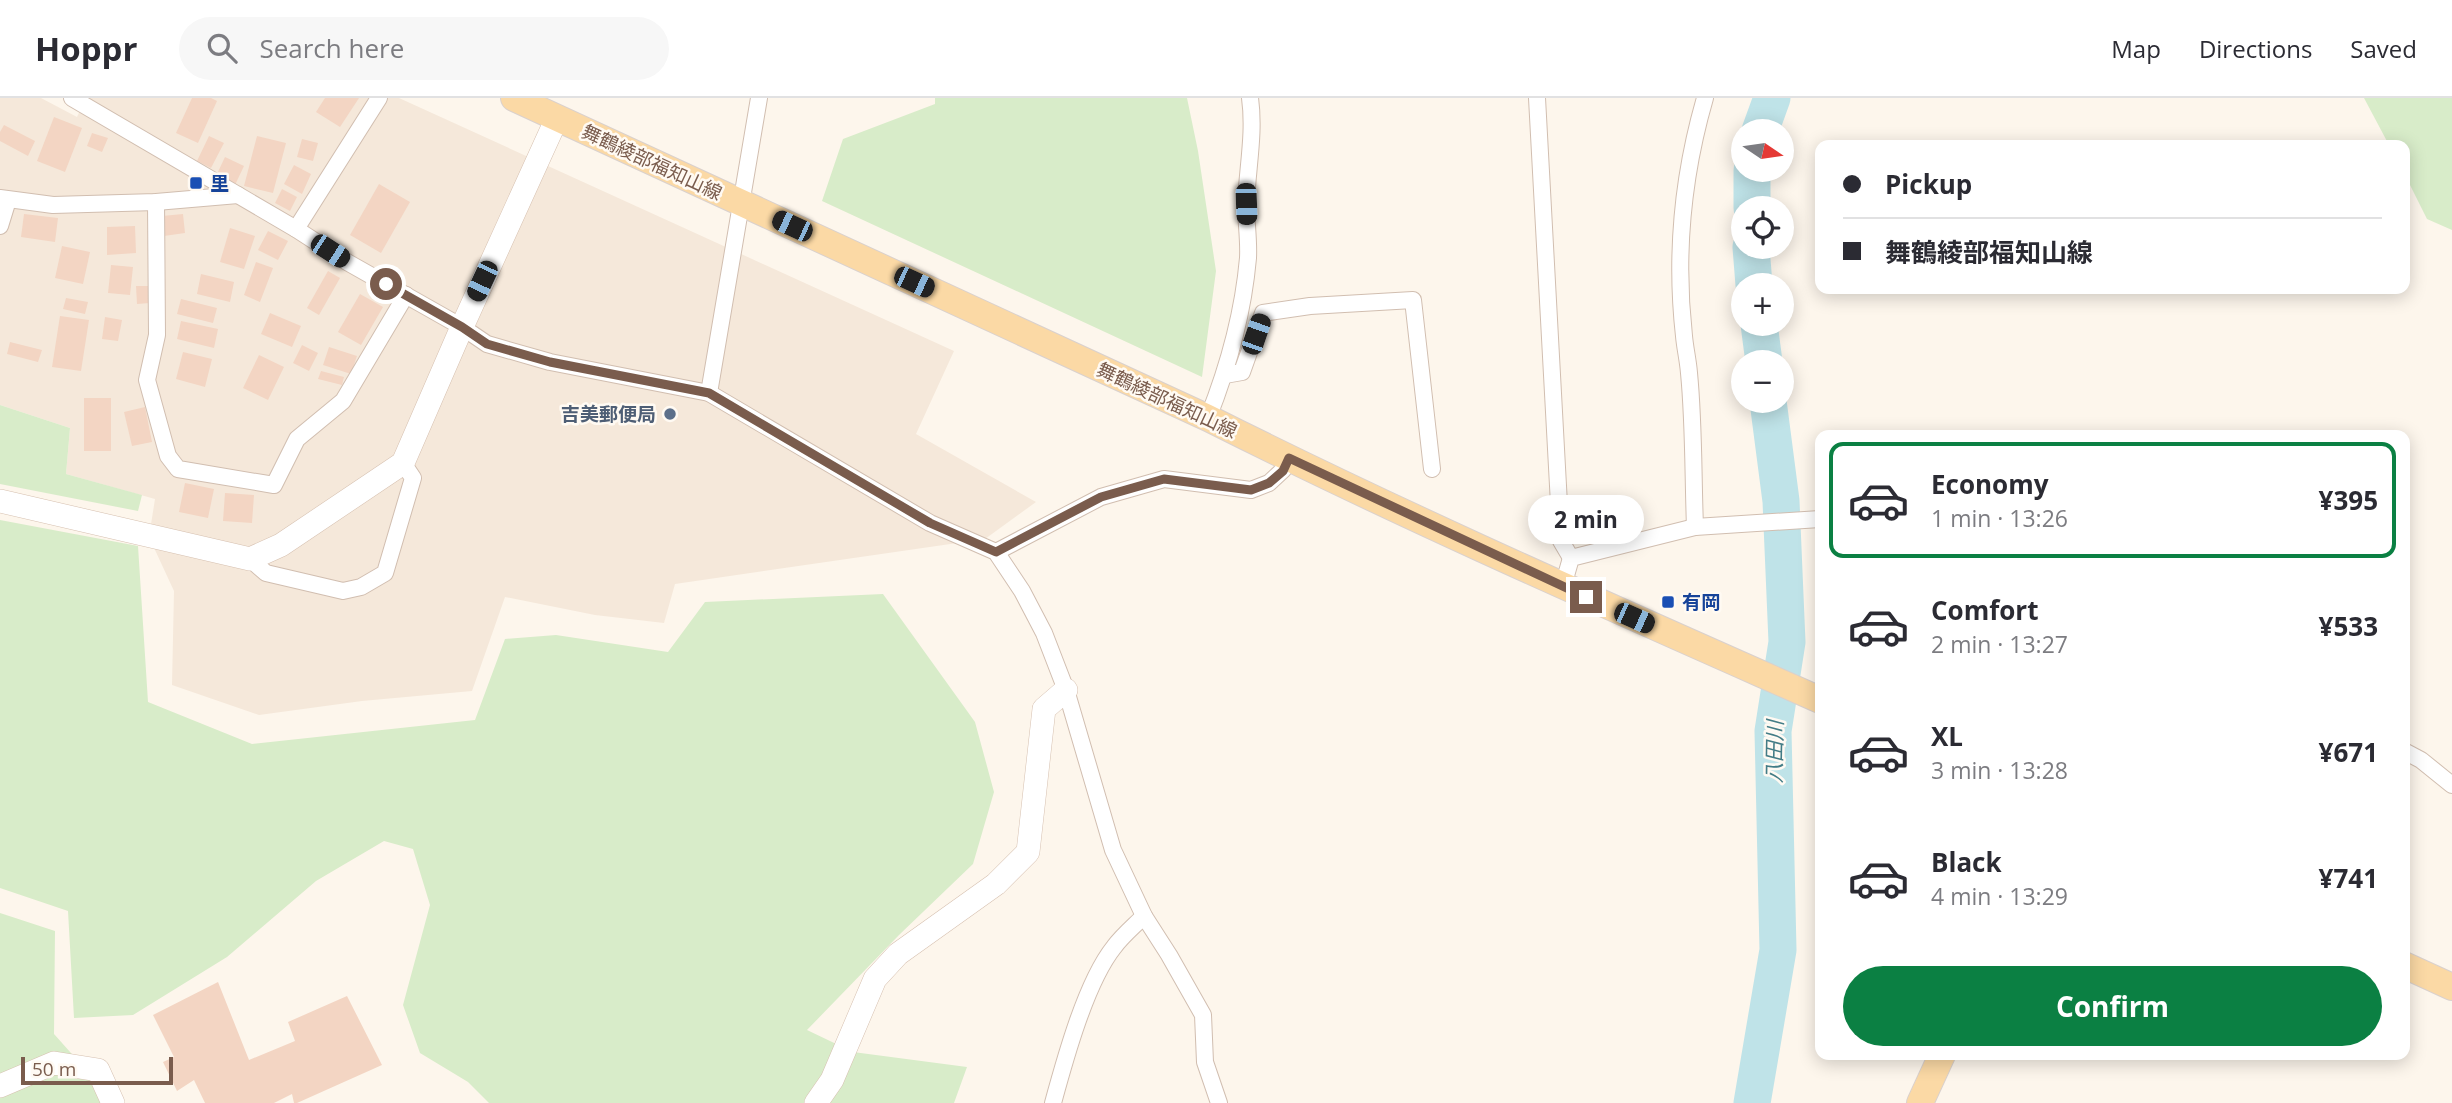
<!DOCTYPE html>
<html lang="en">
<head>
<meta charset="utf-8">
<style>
  :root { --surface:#fff; --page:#f7f7f7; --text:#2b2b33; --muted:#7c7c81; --line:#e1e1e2; --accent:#0b8043 }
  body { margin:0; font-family:"Open Sans","Noto Sans JP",sans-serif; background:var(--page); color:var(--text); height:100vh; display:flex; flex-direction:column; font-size:26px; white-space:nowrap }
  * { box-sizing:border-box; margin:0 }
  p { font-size:23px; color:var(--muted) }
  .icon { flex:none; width:38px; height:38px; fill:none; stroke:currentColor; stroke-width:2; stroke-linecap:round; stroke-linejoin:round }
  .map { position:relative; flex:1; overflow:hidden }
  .drawer { position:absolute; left:1815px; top:332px; width:595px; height:630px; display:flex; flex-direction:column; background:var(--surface); border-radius:14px; box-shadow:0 4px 18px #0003 }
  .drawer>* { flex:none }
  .hud { position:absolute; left:1815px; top:42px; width:595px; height:154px; border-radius:14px; box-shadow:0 4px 18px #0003; display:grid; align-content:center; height:154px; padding:0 28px; background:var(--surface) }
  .needle { width:46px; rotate:103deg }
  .buttons { position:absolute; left:1731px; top:21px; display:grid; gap:14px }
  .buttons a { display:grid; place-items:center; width:63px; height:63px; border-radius:50%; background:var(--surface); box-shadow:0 4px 18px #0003; font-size:35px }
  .scale { position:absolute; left:21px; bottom:18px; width:152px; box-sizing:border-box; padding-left:7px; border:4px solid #7a5c4d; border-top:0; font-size:19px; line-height:24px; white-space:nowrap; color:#7a5c4d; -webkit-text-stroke:5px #fffaf3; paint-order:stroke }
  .end { position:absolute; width:32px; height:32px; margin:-16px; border:9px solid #7a5c4d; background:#fff; box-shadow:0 0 0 4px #fff }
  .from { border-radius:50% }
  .bubble { position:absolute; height:49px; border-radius:24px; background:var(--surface); box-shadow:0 4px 18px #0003; font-size:23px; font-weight:700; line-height:49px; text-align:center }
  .car { position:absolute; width:21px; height:42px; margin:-21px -10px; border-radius:9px; box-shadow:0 0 5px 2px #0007; background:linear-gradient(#222 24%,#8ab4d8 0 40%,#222 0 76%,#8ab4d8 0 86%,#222 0) }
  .hud b { display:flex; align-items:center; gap:24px; height:66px; font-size:26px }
  .hud b+b { border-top:2px solid var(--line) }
  .hud i { width:18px; height:18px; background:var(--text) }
  ul { padding:12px 0 0; list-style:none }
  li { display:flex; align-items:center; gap:21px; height:116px; margin:0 14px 10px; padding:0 14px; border:4px solid transparent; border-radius:14px }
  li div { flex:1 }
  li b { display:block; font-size:26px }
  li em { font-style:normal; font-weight:700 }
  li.active { border-color:var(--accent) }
  li>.icon { width:63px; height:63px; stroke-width:1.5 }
  .cta { display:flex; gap:14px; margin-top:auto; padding:14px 28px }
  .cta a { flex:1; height:80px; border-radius:42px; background:var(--accent); color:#fff; font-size:28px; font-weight:700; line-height:80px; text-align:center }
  header { display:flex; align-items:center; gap:42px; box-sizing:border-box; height:98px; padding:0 35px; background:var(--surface); border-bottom:2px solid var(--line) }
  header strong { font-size:33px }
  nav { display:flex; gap:38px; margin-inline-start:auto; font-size:24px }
  .search { width:490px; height:63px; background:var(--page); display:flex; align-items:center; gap:18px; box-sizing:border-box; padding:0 24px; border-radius:38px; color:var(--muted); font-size:26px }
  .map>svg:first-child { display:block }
  .residential { fill:#f5e8da }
  .green { fill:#d8ecc9 }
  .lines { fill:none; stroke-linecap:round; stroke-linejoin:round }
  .river { stroke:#bfe3e8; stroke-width:37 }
  .building { fill:#f3d5c3 }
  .street-casing { stroke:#d1beb0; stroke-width:18 }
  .secondary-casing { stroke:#d6c0b0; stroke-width:24 }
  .primary-casing { stroke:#dad1cd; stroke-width:28 }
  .street { stroke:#fff; stroke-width:16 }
  .secondary { stroke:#fff; stroke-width:23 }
  .primary { stroke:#fbd9a5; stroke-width:26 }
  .route { stroke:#7a5c4d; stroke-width:9 }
  .transit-dot { fill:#1a4fb4; stroke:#fffaf3; stroke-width:2.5 }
  .service-dot { fill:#5c6f8a; stroke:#fffaf3; stroke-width:2.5 }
  .labels { text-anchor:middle; stroke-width:5; stroke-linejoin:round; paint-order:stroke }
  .street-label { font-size:19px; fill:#7a5c4d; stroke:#fffaf3 }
  .transit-label { font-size:19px; font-weight:bold; fill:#164399; stroke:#fffaf3; text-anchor:start }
  .service-label { font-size:19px; font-weight:bold; fill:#4e5e75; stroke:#fffaf3; text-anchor:end }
  .water-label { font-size:21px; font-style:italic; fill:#437c86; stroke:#fffaf3 }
</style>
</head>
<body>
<header>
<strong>Hoppr</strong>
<div class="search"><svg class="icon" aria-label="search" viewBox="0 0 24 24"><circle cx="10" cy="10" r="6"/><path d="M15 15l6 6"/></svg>Search here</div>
<nav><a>Map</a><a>Directions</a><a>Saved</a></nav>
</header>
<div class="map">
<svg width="2452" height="1005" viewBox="0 0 2452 1005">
  <rect width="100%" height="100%" fill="#fdf6ec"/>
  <!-- residential -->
  <polygon class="residential" points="0,0 41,0 77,19 86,0 399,0 954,253 916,336 1036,404 985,441 675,486 664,525 595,517 505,499 472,593 362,603 259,617 172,587 174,493 149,439 155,401 66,376 70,330 0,307"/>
  <!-- green -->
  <g class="green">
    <polygon points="935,0 1187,0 1198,53 1216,173 1202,279 822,103 843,41 935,6"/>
    <polygon points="2364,0 2452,0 2452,132 2427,121 2405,77 2404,47 2389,47"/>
    <polygon points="0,307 70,330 66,376 142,397 138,413 0,386"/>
    <polygon points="0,422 138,448 148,604 252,646 475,622 505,541 556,537 668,554 705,504 883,496 975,624 994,694 973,766 899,837 807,932 853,954 967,969 954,1005 489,1005 468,984 420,955 403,907 430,807 413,751 384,743 316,783 227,859 133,917 74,920 68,813 0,790"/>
    <polygon points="0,815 55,833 54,936 103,991 110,1005 0,1005"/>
  </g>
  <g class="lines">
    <!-- river -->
    <g class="river">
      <polyline points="1760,33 1772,0"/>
      <polyline points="1752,110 1752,72"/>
      <polyline points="1751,149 1754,187"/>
      <polyline points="1759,226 1764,264"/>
      <polyline points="1752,1005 1778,852 1773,633 1787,544 1781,403 1768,303"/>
    </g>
  </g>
  <!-- building -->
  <g class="building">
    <polygon points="192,0 211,0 217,3 198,45 176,35"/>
    <polygon points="325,0 359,0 340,29 316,14"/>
    <polygon points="54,19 82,30 65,74 37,63"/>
    <polygon points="4,27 35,43 28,58 0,43 0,34"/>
    <polygon points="92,35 108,40 102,54 87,48"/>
    <polygon points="209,38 224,45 211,70 197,63"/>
    <polygon points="257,38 286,45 273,95 244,88"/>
    <polygon points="302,41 318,45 313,63 297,59"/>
    <polygon points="225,59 244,68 235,87 216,78"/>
    <polygon points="294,67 311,76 302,96 284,86"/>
    <polygon points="379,86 410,104 381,155 350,137"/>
    <polygon points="282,91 297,99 290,113 275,105"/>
    <polygon points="24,116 58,120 55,144 21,139"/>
    <polygon points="183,116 185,135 164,138 162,118"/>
    <polygon points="135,128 136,155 107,157 107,129"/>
    <polygon points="230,130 255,138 244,171 220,164"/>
    <polygon points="268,133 288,143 278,162 258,152"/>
    <polygon points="62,148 90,154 83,186 55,180"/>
    <polygon points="256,164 273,170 260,204 244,197"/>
    <polygon points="111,167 133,169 130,197 108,195"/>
    <polygon points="328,173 340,180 319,217 307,210"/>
    <polygon points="201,176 234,184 230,204 197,196"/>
    <polygon points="136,188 150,188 150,205 137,206"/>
    <polygon points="360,196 383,209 361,247 338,234"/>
    <polygon points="66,200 88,204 85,216 63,211"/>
    <polygon points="181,201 217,210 213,225 177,216"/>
    <polygon points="270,215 301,228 292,249 261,236"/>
    <polygon points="60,218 89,222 81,273 52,269"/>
    <polygon points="105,219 122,222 118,243 102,241"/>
    <polygon points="181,223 218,231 214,250 177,241"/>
    <polygon points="10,244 42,252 38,264 7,256"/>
    <polygon points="302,247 318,255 309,273 293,265"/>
    <polygon points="329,249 357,258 351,276 323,267"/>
    <polygon points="183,254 212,261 205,289 176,281"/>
    <polygon points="259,257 284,269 268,302 243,290"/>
    <polygon points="321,273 344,279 342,287 318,281"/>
    <rect x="84" y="300" width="27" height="53"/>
    <polygon points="145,309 152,344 132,348 124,314"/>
    <polygon points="185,385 214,391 208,420 179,414"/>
    <polygon points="225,395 254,397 252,425 223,423"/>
    <polygon points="218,884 249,962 295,943 288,924 347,898 382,967 297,1005 294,1005 292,996 274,1005 205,1005 194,982 177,993 163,964 174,959 153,917"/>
  </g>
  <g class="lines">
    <defs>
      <g id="street">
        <polyline points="72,0 296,131 347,164 462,229 487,246 550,264 709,295 930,425 996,454 1022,493 1044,535 1066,592 1113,752 1144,818 1169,857 1203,917 1205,964 1219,1005"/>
        <polyline points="1537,0 1561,443 1571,460"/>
        <polyline points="0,100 53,107 156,104 238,97"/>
        <polyline points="156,104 157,237 147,282 168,358 178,371 274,387 297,341 343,303 406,197"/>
        <polyline points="0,128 8,102"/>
        <polyline points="296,131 379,0"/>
        <polyline points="1225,277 1242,274 1263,215 1310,208 1413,202 1432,371"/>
        <polyline points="709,295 759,0"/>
        <path d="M 1208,320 C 1229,267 1243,217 1248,160 C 1249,142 1246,124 1246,107 C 1247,71 1255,36 1250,0"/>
        <path d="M 1695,429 C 1693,378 1694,326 1689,275 C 1688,262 1685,250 1684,238 C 1675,158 1683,76 1705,0"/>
        <polyline points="996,454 1101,399 1164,381 1251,392 1269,385 1283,372 1289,360"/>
        <polyline points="250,461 266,475 343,493 361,489 385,475 413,380 403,365"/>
        <polyline points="1563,488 1571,460 1695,429 1820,421"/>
        <polyline points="2404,653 2421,662 2452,687"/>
        <path d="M 1053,1005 C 1065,961 1086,884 1114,849 C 1122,838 1134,828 1144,818"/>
      </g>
      <g id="secondary">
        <polyline points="0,403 250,461 281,447 403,365 462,229 557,20"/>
        <polyline points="0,988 54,965 98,972 113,1005"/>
        <polyline points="816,1005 832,982 875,881 898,856 996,786 1028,754 1044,611 1066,592"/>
      </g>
      <g id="primary">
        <path d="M 514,0 L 1208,320 C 1409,421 1615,511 1820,602"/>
        <polyline points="2404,867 2452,889"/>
        <polyline points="1920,1005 1942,957"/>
      </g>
    </defs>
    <!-- street casing -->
    <use href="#street" class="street-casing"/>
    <!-- secondary casing -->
    <use href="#secondary" class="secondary-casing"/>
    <!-- primary casing -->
    <use href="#primary" class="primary-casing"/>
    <!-- street -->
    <use href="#street" class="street"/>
    <!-- secondary -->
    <use href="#secondary" class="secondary"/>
    <!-- primary -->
    <use href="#primary" class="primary"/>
  </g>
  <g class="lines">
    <!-- route -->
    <polyline class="route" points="386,186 462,229 487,246 550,264 709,295 930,425 996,454 1101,399 1164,381 1251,392 1269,385 1283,373 1289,360 1586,499"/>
  </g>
  <!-- markers -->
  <g class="transit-dot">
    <rect x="189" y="78" width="14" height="14" rx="3.5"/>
    <rect x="1661" y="497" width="14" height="14" rx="3.5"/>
  </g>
  <circle class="service-dot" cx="670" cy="316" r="7"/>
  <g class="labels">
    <!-- street labels -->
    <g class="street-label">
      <text transform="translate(652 64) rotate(25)" y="7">舞鶴綾部福知山線</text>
      <text transform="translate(1167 302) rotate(25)" y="7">舞鶴綾部福知山線</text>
    </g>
    <!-- transit labels -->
    <g class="transit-label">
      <text x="210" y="92">里</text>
      <text x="1682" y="511">有岡</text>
    </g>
    <!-- service labels -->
    <g class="service-label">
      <text x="656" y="323">吉美郵便局</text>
    </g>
    <!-- water labels -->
    <g class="water-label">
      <text transform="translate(1775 654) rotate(-89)" y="7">八田川</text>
    </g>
  </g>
</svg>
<div class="buttons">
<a><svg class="needle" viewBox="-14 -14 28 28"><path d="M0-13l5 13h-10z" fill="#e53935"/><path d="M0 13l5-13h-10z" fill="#7c7c81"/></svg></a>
<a><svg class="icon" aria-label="locate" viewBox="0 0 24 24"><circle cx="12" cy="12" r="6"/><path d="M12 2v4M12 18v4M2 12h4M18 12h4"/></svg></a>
<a>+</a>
<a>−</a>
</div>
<div class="scale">50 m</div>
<i class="end from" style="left:386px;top:186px"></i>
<i class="end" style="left:1586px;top:499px"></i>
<div class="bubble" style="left:1528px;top:397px;width:116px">2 min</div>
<i class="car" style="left:1246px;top:106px;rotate:178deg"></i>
<i class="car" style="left:792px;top:128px;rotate:295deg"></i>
<i class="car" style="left:330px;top:153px;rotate:123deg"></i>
<i class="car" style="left:482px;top:183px;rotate:205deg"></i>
<i class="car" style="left:914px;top:184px;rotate:115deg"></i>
<i class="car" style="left:1256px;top:236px;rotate:19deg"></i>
<i class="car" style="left:1634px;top:520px;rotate:114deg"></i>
<div class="hud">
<b><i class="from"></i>Pickup</b>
<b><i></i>舞鶴綾部福知山線</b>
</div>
<section class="drawer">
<ul>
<li class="active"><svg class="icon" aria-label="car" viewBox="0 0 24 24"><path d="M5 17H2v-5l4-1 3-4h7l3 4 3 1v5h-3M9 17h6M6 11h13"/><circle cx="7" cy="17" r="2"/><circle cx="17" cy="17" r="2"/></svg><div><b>Economy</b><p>1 min · 13:26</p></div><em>¥395</em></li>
<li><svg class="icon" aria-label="car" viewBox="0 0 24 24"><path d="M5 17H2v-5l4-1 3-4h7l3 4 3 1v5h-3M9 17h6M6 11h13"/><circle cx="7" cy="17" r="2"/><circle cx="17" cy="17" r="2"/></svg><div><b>Comfort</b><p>2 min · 13:27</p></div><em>¥533</em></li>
<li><svg class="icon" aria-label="car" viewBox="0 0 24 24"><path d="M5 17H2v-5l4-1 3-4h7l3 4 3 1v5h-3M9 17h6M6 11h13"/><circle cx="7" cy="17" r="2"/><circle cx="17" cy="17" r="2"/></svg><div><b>XL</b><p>3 min · 13:28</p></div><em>¥671</em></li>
<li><svg class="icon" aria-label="car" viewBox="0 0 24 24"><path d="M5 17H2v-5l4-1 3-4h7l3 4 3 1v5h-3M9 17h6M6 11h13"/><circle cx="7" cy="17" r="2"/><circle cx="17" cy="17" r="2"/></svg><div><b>Black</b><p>4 min · 13:29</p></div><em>¥741</em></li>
</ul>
<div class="cta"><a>Confirm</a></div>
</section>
</div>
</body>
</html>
